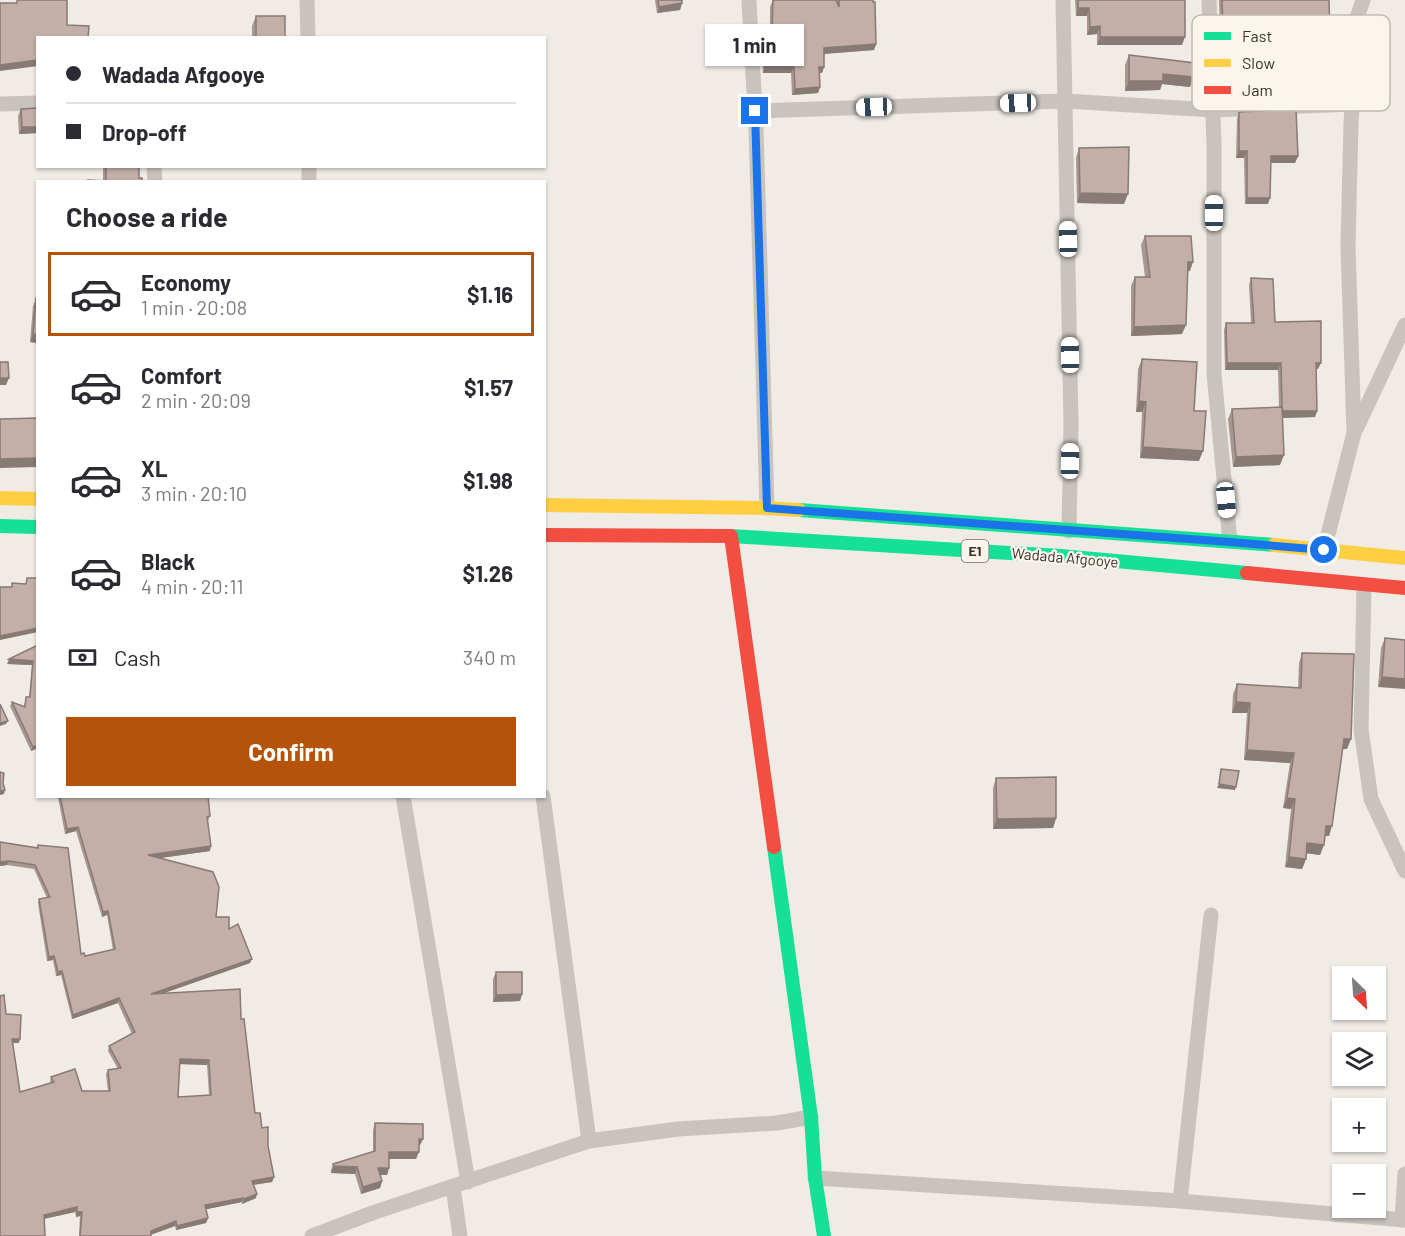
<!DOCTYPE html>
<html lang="en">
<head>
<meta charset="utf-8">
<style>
  :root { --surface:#fff; --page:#f7f7f7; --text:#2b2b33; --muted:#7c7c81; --line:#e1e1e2; --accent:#b45309 }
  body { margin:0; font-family:Barlow,sans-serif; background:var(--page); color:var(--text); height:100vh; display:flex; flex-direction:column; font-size:22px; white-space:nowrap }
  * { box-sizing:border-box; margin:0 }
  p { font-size:20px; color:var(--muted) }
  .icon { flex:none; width:33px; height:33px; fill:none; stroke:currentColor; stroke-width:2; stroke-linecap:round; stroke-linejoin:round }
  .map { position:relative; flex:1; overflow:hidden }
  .details { position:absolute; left:36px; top:180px; width:510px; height:618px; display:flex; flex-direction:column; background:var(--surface); border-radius:0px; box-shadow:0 2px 4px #0004 }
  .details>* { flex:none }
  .guide { position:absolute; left:36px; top:36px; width:510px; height:132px; border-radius:0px; box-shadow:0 2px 4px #0004; display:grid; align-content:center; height:132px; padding:0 30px; background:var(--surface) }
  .needle { width:39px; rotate:155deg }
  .buttons { position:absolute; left:1332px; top:966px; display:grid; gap:12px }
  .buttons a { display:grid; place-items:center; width:54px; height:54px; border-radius:0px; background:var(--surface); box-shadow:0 2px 4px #0004; font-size:30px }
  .end { position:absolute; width:27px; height:27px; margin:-14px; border:8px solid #1a73e8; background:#fff; box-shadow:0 0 0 3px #fff }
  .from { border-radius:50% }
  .bubble { position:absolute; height:42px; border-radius:0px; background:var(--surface); box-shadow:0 2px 4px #0004; font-size:20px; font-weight:700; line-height:42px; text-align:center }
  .car { position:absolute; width:18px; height:36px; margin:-18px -9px; border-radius:8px; box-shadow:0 0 4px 2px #0007; background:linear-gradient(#fff 24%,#345 0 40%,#fff 0 76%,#345 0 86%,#fff 0) }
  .guide b { display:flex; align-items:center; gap:21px; height:57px; font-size:22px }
  .guide b+b { border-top:2px solid var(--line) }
  .guide i { width:15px; height:15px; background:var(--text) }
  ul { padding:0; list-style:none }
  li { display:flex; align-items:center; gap:18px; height:84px; margin:0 12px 9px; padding:0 18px; border:3px solid transparent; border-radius:0px }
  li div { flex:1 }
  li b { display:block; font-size:22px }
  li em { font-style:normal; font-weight:700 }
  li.on { border-color:var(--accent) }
  li>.icon { width:54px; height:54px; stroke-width:1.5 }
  h2 { padding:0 30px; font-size:27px; line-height:72px }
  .pay { display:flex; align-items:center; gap:15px; height:66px; padding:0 30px; font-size:22px }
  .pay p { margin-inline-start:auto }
  .cta { display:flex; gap:12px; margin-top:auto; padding:12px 30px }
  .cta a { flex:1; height:69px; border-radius:0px; background:var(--accent); color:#fff; font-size:24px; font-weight:700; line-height:69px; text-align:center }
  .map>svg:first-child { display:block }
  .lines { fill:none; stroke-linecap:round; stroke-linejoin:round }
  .street { stroke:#c9c3be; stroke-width:15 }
  .fast { stroke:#16e098; stroke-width:14 }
  .slow { stroke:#ffcf43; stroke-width:14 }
  .jam { stroke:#f24e42; stroke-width:14 }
  .wall { fill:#a89690; fill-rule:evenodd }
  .shaded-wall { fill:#887a75 }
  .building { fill:#c3afa7; stroke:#887a75; stroke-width:1.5; fill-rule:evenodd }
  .route { stroke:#1a73e8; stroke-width:8 }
  .labels { text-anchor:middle; stroke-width:4.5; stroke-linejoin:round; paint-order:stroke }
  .shield { fill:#fbf5ee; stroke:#756b66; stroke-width:1.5 }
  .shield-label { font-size:14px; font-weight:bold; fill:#3b302b }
  .street-label { font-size:15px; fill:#3b302b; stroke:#fbf5ee }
  .key { fill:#fbf5ee; stroke:#c1bab4; stroke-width:1.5 }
  .key-label { font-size:16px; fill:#3b302b }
</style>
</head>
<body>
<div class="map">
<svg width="1405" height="1236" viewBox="0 0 1405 1236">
  <rect width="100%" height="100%" fill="#f0ebe5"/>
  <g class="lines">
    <!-- street -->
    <g class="street">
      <polyline points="307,0 308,38"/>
      <polyline points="749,0 756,129 767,508"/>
      <polyline points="1063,0 1071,424 1069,531"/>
      <polyline points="1209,0 1214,144 1214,374 1230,541"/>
      <polyline points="0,104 38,103"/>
      <polyline points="755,111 1065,101 1213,110 1352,104"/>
      <polyline points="154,166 155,182"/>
      <polyline points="309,166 309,182"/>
      <polyline points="1356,429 1405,325"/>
      <polyline points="1324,550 1354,433 1348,246 1351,124 1358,15 1363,0"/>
      <polyline points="1364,585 1361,729 1371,799 1405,871"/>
      <polyline points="403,796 468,1182"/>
      <polyline points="543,796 589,1141"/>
      <polyline points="815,1178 1180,1201 1405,1220"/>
      <polyline points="453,1187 460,1236"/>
      <polyline points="1180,1201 1211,915"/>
      <polyline points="1402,1220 1405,1174"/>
      <polyline points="312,1236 375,1212 589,1141 678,1129 777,1123 811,1117"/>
    </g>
    <!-- fast -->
    <g class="fast">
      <polyline points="799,510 1274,545"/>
      <polyline points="0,526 38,527"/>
      <polyline points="730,536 1061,556 1247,573"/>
      <polyline points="774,847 811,1117 815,1178 824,1236"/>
    </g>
    <!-- slow -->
    <g class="slow">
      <polyline points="0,498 38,499"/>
      <polyline points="544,505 767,508 799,510"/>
      <polyline points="1274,545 1405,558"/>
    </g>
    <!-- jam -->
    <g class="jam">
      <polyline points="544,535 730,536"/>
      <polyline points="731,536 774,847"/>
      <polyline points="1247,573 1405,588"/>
    </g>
  </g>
  <!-- wall -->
  <g class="wall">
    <polygon points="655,0 682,0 682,3 680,10 657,13"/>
    <polygon points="773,0 837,2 837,0 873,0 876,44 874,50 824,54 824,67 822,73 819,73 820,87 818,93 792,95 791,73 763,73 761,39 764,33 770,33 770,7"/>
    <polygon points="1075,0 1185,0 1182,45 1097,45 1097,34 1087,35 1087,16 1076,16"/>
    <polygon points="1219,0 1329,0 1330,35 1326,45 1271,46 1267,98 1237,99 1237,94 1222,94"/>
    <polygon points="256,16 285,38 252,38 252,26"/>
    <polygon points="1129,55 1193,77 1190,87 1162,84 1160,90 1125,91 1125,65"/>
    <polygon points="38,108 38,133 19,134 18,116 21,109"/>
    <polygon points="1239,112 1298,156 1295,163 1271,163 1268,204 1245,204 1244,158 1236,158 1237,119"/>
    <polygon points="1079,148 1124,204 1077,203 1076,158"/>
    <polygon points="103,166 139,166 139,178 103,181"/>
    <polygon points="1145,236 1190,271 1188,271 1182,334 1131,336 1131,286 1135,277 1145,277 1141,245"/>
    <polygon points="1251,278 1275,322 1318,369 1316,369 1317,411 1315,417 1283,418 1280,465 1233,467 1228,419 1232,409 1279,407 1278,370 1225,370 1224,330 1226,323 1251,323 1249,285"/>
    <polygon points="36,298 38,299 38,343 30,342 33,306"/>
    <polygon points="1142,359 1199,461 1140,458 1142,412 1136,412 1138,369"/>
    <polygon points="1385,638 1405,640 1378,687 1381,648"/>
    <polygon points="38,645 38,748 31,751 10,706 12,702 24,706 26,697 29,697 32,665 7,664"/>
    <polygon points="1302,653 1347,749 1343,749 1329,836 1325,836 1320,855 1307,853 1306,859 1302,869 1285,867 1291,809 1283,808 1290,763 1244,760 1247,713 1232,713 1233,694 1237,684 1298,688 1299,663"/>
    <polygon points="996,778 1056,818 1053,828 993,829 993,788"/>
    <path d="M 54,796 L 208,796 L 210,816 L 208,821 L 210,851 L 159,858 L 229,929 L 250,963 L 164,993 L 241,1019 L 255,1113 L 262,1128 L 268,1146 L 274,1177 L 272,1182 L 254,1185 L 256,1198 L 242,1204 L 242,1202 L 206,1209 L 208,1218 L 206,1223 L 176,1230 L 175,1226 L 151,1235 L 151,1236 L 79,1236 L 80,1216 L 76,1217 L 75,1212 L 44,1219 L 45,1236 L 6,1014 L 19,1043 L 13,1043 L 20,1092 L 51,1083 L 50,1081 L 51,1077 L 82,1091 L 108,1091 L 106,1074 L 108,1070 L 118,1069 L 108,1051 L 109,1046 L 132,1034 L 118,1003 L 72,1019 L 61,975 L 56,976 L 53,960 L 47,961 L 38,903 L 39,899 L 47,898 L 34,869 L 7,865 L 0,866 L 0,842 L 37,848 L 38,845 L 81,954 L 85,956 L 113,950 L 107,915 L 102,917 L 76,831 L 65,834 L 58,797 L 54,798 ZM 180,1064 L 207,1065 L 209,1095 L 178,1097 Z"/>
    <polygon points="496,972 522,994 520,1001 493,1002 493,979"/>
    <polygon points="375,1123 423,1139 420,1145 419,1145 416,1159 389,1159 389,1168 387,1175 380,1175 382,1181 380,1188 361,1194 355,1174 331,1173 331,1170 333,1164 373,1152 373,1130"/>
  </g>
  <!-- shaded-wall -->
  <g class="shaded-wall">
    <polygon points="682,3 680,10 657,13 659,7"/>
    <polygon points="1078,8 1089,8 1087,16 1076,16"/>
    <polygon points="1100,26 1097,34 1087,35 1090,27"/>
    <polygon points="1330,35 1326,45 1268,46 1271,36"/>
    <polygon points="1100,37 1185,37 1182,45 1097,45"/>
    <polygon points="876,44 874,50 822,54 824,48"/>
    <polygon points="38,60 38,66 0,71 0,65"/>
    <polygon points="765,67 794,67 791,73 763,73"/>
    <polygon points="819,67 824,67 822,73 816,73"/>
    <polygon points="1163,74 1193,77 1190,87 1162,84 1160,90 1125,91 1129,81"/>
    <polygon points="1225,84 1240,84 1237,94 1222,94"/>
    <polygon points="820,87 818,93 792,95 795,89"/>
    <polygon points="1271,89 1267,98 1237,99 1240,90"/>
    <polygon points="22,127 38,127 38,133 19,134"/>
    <polygon points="1239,151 1247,151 1244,158 1236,158"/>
    <polygon points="1271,156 1298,156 1295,163 1269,163"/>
    <polygon points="1080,193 1128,194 1124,204 1077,203"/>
    <polygon points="1247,198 1270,198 1268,204 1245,204"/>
    <polygon points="1188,262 1193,262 1190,271 1185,271"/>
    <polygon points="1186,325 1182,334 1131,336 1134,327"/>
    <polygon points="33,334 38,335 38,343 30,342"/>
    <polygon points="1227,363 1281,363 1278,370 1225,370"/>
    <polygon points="1316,363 1321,363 1318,369 1314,369"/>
    <polygon points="0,378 9,378 6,385 0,385"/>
    <polygon points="1139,401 1146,402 1142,412 1136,412"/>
    <polygon points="1282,411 1317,411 1315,417 1279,418"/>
    <polygon points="1143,447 1203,451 1199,461 1140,458"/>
    <polygon points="1284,455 1280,465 1233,467 1236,457"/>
    <polygon points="38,458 38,467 0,468 0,459"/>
    <polygon points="38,628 38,632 0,640 0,636"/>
    <polygon points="9,659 33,661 32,665 7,664"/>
    <polygon points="1382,677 1405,679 1405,689 1378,687"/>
    <polygon points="1236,702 1250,703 1247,713 1232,713"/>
    <polygon points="8,721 6,724 0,726 0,723"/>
    <polygon points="1344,739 1351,739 1347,749 1341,749"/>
    <polygon points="38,745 38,748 31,751 33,747"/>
    <polygon points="1247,750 1294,753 1290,763 1244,760"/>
    <polygon points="1219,784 1236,787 1235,790 1217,788"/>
    <polygon points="5,790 4,794 0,795 0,791"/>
    <polygon points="1287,798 1295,799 1291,809 1283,808"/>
    <polygon points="1056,818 1053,828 993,829 997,819"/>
    <polygon points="1326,826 1332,826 1329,836 1322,836"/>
    <polygon points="78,827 76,831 65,834 67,829"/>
    <polygon points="1307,843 1324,845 1320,855 1304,853"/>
    <polygon points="211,846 210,851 147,860 148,855"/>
    <polygon points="1289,857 1306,859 1302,869 1285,867"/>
    <polygon points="9,861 7,865 0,866 0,862"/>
    <polygon points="108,911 107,915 102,917 103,912"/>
    <polygon points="54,956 53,960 47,961 49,957"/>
    <polygon points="252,959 250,963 150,998 151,994"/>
    <polygon points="62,971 61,975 56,976 58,972"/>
    <polygon points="522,994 520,1001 493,1002 496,995"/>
    <polygon points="119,998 118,1003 72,1019 73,1015"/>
    <polygon points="12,1039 20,1039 19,1043 11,1043"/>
    <polygon points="180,1059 209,1060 207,1065 178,1064"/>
    <polygon points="419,1139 423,1139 420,1145 416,1145"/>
    <polygon points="389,1152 419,1152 416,1159 387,1159"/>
    <polygon points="334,1166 357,1167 355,1174 331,1173"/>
    <polygon points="378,1168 389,1168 387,1175 376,1175"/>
    <polygon points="274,1177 272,1182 251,1185 252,1181"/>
    <polygon points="382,1181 380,1188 361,1194 363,1187"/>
    <polygon points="257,1194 256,1198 242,1204 244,1199"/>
    <polygon points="243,1198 242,1202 203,1210 205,1205"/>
    <polygon points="77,1207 75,1212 43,1219 44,1215"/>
    <polygon points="77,1212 82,1212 80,1216 76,1217"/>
    <polygon points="208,1218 206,1223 176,1230 177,1226"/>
    <polygon points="176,1221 175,1226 149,1235 151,1231"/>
  </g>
  <!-- building -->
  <g class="building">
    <polygon points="17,0 67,0 67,25 89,26 88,38 38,38 38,60 0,65 0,3 17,3"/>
    <polygon points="658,0 682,0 682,3 659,7"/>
    <polygon points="773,0 836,0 839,7 839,0 873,0 873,2 875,2 876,44 824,48 824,67 819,67 820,87 795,89 794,67 765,67 764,33 772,33"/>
    <polygon points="1078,0 1185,0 1185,37 1100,37 1100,26 1090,27 1089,8 1078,8"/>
    <polygon points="1222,0 1329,0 1330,35 1271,36 1271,89 1240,90 1240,84 1225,84"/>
    <rect x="256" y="16" width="29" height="22"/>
    <polygon points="1129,55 1195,63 1193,77 1163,74 1163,81 1129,81"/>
    <polygon points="38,108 38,127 22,127 21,109"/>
    <polygon points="1296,109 1298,156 1271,156 1270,198 1247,198 1247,151 1239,151 1239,112"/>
    <polygon points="1129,147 1128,194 1080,193 1079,148"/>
    <polygon points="106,166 139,166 139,178 142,178 142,182 88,182 88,180 106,181"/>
    <polygon points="1145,236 1191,236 1193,262 1188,262 1186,325 1134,327 1135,277 1150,277"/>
    <polygon points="1251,278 1273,279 1275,322 1321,321 1321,363 1316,363 1317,411 1283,411 1282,407 1281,363 1227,363 1226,323 1254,323"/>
    <polygon points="36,298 38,299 38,335 33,334"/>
    <polygon points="1142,359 1197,362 1194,411 1206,411 1203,451 1143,447 1146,402 1139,401"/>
    <polygon points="0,362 8,362 9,378 0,378"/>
    <polygon points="1282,407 1284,455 1236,457 1232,409"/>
    <polygon points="38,418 38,458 0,459 0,419"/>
    <polygon points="27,578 38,578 38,628 0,636 0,587 12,587 12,583 26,584"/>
    <polygon points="1385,638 1405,640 1405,679 1382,677"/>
    <polygon points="38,645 38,745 33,747 12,702 25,707 26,697 30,697 33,661 9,659"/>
    <polygon points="1302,653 1354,654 1351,739 1344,739 1332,826 1326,826 1324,845 1307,843 1306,859 1289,857 1295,799 1287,798 1294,753 1247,750 1250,703 1236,702 1237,684 1301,688"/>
    <polygon points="0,704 8,721 0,723"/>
    <polygon points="1221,769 1239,771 1236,787 1219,784"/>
    <polygon points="0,772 4,773 3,783 5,790 0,791"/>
    <polygon points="1056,777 1056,818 997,819 996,778"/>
    <path d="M 60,796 L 208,796 L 210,816 L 207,817 L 211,846 L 148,855 L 213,872 L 219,887 L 216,917 L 229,917 L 229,929 L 238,924 L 252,959 L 151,994 L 240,989 L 241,1019 L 244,1019 L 255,1113 L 260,1113 L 262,1128 L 268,1127 L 268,1146 L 274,1177 L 252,1181 L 257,1194 L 244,1199 L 243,1198 L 205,1205 L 208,1218 L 177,1226 L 176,1221 L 151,1231 L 151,1236 L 80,1236 L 82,1212 L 77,1212 L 77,1207 L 44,1215 L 45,1236 L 0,1236 L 0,996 L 4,995 L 6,1014 L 21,1015 L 20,1039 L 12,1039 L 20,1092 L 54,1082 L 51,1077 L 75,1069 L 82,1091 L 110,1091 L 108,1070 L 121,1068 L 109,1046 L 135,1032 L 119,998 L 73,1015 L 62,971 L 58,972 L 54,956 L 49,957 L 39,899 L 50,897 L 35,865 L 9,861 L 0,862 L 0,842 L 38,848 L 38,845 L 68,848 L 81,954 L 84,953 L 85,956 L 115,949 L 108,911 L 103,912 L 78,827 L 67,829 ZM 180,1059 L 209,1060 L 211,1095 L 178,1097 Z"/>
    <polygon points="496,972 522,972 522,994 496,995"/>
    <polygon points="375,1123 423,1124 423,1139 419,1139 419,1152 389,1152 389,1168 378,1168 382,1181 363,1187 357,1167 334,1166 333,1164 375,1151"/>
  </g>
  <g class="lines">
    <!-- route -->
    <polyline class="route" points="755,111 767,508 1230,542 1324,550"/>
  </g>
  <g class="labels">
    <!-- shield labels -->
    <rect class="shield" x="961.5" y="540" width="27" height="22" rx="4.5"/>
    <g class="shield-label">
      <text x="975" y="556">E1</text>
    </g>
    <!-- street labels -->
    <g class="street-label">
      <text transform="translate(1065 558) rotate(5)" y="5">Wadada Afgooye</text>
    </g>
  </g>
  <!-- legend -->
  <rect x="1192" y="15" width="198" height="96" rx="9" class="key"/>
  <rect x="1204" y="32" width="27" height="8" fill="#16e098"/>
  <rect x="1204" y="59" width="27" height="8" fill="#ffcf43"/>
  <rect x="1204" y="86" width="27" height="8" fill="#f24e42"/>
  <g class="key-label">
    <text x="1242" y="42">Fast</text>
    <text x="1242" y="69">Slow</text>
    <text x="1242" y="96">Jam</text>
  </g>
</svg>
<div class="buttons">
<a><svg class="needle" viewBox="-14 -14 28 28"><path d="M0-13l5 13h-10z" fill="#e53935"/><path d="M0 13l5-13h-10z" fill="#7c7c81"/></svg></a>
<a><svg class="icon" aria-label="layers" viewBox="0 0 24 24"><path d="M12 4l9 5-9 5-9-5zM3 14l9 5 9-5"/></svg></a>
<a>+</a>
<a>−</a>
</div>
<i class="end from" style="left:1324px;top:550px"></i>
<i class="end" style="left:755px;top:111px"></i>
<div class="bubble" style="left:705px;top:24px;width:99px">1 min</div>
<i class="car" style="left:1018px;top:103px;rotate:268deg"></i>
<i class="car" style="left:874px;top:107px;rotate:268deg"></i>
<i class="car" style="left:1214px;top:213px;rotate:0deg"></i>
<i class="car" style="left:1068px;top:239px;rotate:359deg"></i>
<i class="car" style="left:1070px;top:355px;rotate:359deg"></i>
<i class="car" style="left:1070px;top:461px;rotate:1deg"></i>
<i class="car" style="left:1226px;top:500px;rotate:175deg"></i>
<div class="guide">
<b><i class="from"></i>Wadada Afgooye</b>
<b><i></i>Drop-off</b>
</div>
<section class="details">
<h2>Choose a ride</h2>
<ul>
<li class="on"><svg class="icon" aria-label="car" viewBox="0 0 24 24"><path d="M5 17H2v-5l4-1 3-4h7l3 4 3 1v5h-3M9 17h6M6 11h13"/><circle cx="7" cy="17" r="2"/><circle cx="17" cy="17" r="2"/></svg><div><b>Economy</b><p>1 min · 20:08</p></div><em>$1.16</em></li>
<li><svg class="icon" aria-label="car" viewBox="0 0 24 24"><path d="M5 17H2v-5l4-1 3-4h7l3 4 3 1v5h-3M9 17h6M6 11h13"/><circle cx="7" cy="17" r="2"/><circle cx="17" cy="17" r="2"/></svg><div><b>Comfort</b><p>2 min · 20:09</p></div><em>$1.57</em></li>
<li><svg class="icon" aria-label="car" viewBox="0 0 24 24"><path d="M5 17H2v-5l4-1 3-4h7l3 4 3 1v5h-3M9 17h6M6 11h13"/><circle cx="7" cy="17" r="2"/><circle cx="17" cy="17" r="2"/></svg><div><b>XL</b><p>3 min · 20:10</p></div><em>$1.98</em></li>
<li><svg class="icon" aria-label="car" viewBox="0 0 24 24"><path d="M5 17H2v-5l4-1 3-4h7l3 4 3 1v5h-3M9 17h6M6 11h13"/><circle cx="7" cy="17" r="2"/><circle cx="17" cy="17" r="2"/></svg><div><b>Black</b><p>4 min · 20:11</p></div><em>$1.26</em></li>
</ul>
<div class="pay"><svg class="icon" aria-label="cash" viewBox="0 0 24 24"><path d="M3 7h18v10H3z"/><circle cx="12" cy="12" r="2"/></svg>Cash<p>340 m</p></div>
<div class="cta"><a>Confirm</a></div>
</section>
</div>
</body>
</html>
